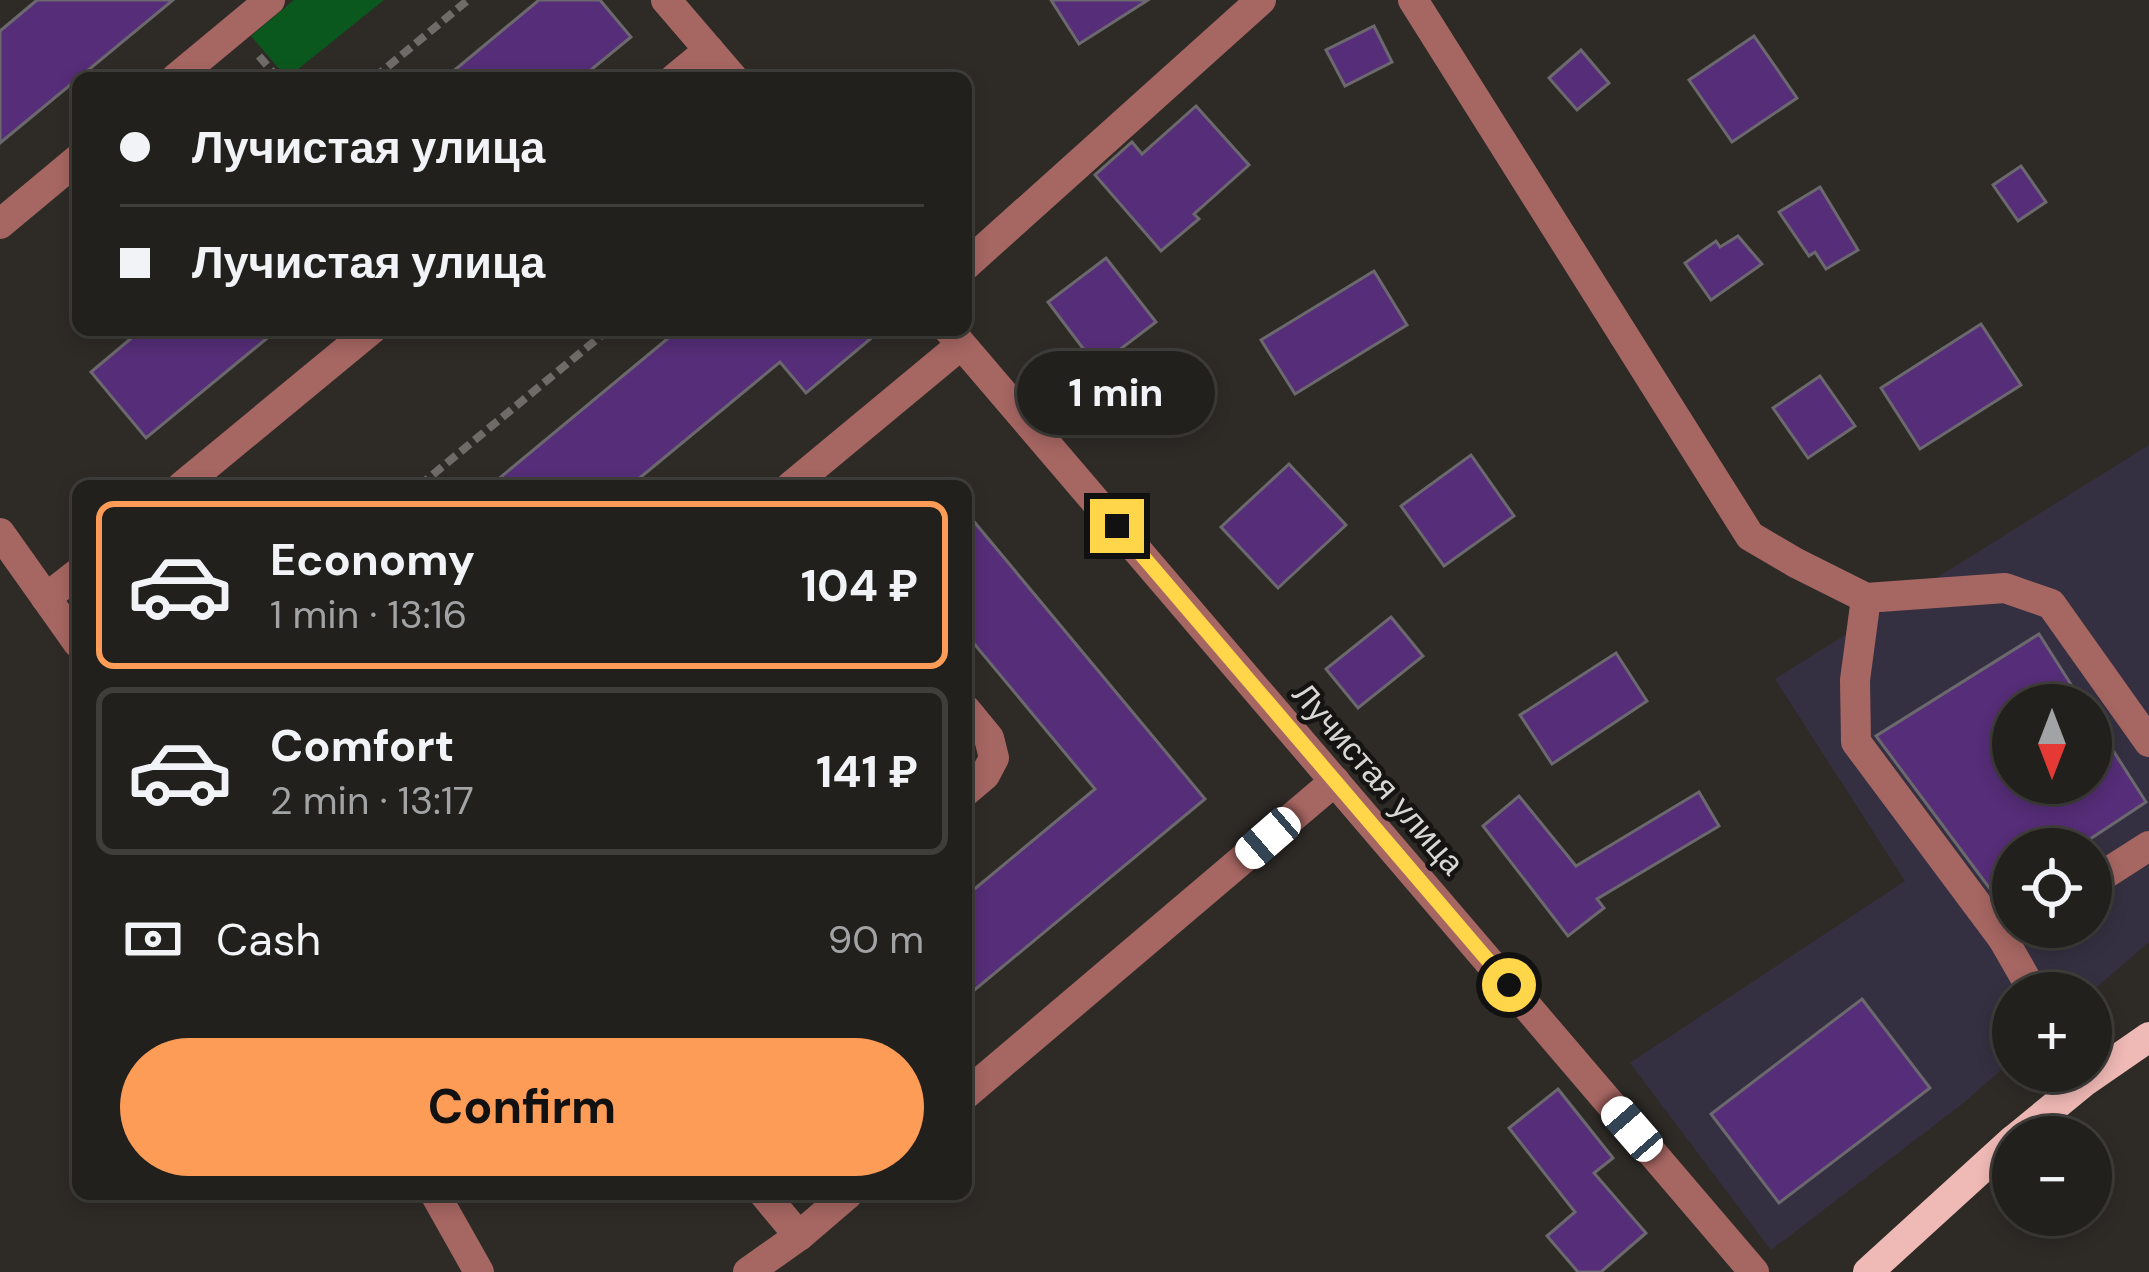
<!DOCTYPE html>
<html lang="en">
<head>
<meta charset="utf-8">
<style>
  :root { --surface:#22201d; --page:#2e2d2a; --text:#f1f3f6; --muted:#a2a3a4; --line:#3f3e3b; --accent:#fd9c56 }
  body { margin:0; font-family:"DM Sans",sans-serif; background:var(--page); color:var(--text); height:100vh; display:flex; flex-direction:column; font-size:45px; white-space:nowrap }
  * { box-sizing:border-box; margin:0 }
  p { font-size:39px; color:var(--muted) }
  .icon { flex:none; width:66px; height:66px; fill:none; stroke:currentColor; stroke-width:2; stroke-linecap:round; stroke-linejoin:round }
  .map { position:relative; flex:1; overflow:hidden }
  .sheet { position:absolute; left:72px; top:480px; width:900px; height:720px; display:flex; flex-direction:column; background:var(--surface); border-radius:18px; box-shadow:0 6px 18px #0003,0 0 0 3px var(--line) }
  .sheet>* { flex:none }
  .guide { position:absolute; left:72px; top:72px; width:900px; height:264px; border-radius:18px; box-shadow:0 6px 18px #0003,0 0 0 3px var(--line); display:grid; align-content:center; height:264px; padding:0 48px; background:var(--surface) }
  .needle { width:78px; rotate:180deg }
  .controls { position:absolute; left:1992px; top:684px; display:grid; gap:24px }
  .controls a { display:grid; place-items:center; width:120px; height:120px; border-radius:50%; background:var(--surface); box-shadow:0 6px 18px #0003,0 0 0 3px var(--line); font-size:60px }
  .end { position:absolute; width:54px; height:54px; margin:-27px; border:15px solid #ffd54a; background:#111; box-shadow:0 0 0 6px #111 }
  .from { border-radius:50% }
  .bubble { position:absolute; height:84px; border-radius:42px; background:var(--surface); box-shadow:0 6px 18px #0003,0 0 0 3px var(--line); font-size:39px; font-weight:700; line-height:84px; text-align:center }
  .car { position:absolute; width:36px; height:72px; margin:-36px -18px; border-radius:15px; box-shadow:0 0 9px 3px #0007; background:linear-gradient(#fff 24%,#345 0 40%,#fff 0 76%,#345 0 86%,#fff 0) }
  .guide b { display:flex; align-items:center; gap:42px; height:114px; font-size:45px }
  .guide b+b { border-top:3px solid var(--line) }
  .guide i { width:30px; height:30px; background:var(--text) }
  ul { padding:21px 0 0; list-style:none }
  li { display:flex; align-items:center; gap:36px; height:168px; margin:0 24px 18px; padding:0 24px; border:6px solid var(--line); border-radius:18px }
  li div { flex:1 }
  li b { display:block; font-size:45px }
  li em { font-style:normal; font-weight:700 }
  li.current { border-color:var(--accent) }
  li>.icon { width:108px; height:108px; stroke-width:1.5 }
  .pay { display:flex; align-items:center; gap:30px; height:132px; padding:0 48px; font-size:45px }
  .pay p { margin-inline-start:auto }
  .primary-button { display:flex; gap:24px; margin-top:auto; padding:24px 48px }
  .primary-button a { flex:1; height:138px; border-radius:72px; background:var(--accent); color:#111; font-size:48px; font-weight:700; line-height:138px; text-align:center }
  .map>svg:first-child { display:block }
  .commercial { fill:#343041; fill-rule:evenodd }
  .green { fill:#0b581e }
  .building { fill:#562d78; stroke:#6b696e; stroke-width:3 }
  .lines { fill:none; stroke-linecap:round; stroke-linejoin:round }
  .path { stroke:#6e6b68; stroke-width:8; stroke-dasharray:12 6; stroke-linecap:butt }
  .minor { stroke:#a66662; stroke-width:30 }
  .major { stroke:#efb9b5; stroke-width:30 }
  .route { stroke:#ffd54a; stroke-width:15 }
  .labels { text-anchor:middle; stroke-width:9; stroke-linejoin:round; paint-order:stroke }
  .street-label { font-size:33px; fill:#d9d7d4; stroke:#151412 }
</style>
</head>
<body>
<div class="map">
<svg width="2149" height="1272" viewBox="0 0 2149 1272">
  <rect width="100%" height="100%" fill="#2e2b27"/>
  <!-- commercial -->
  <path class="commercial" d="M 2149,445 L 2149,942 L 2090,993 L 2013,993 L 2013,1060 L 1962,1104 L 1771,1250 L 1630,1063 L 1905,881 L 1775,679 ZM 2013,705 L 2091,705 L 2091,783 L 2013,783 ZM 2013,849 L 2091,849 L 2091,927 L 2013,927 Z"/>
  <!-- green -->
  <polygon class="green" points="294,0 384,0 287,78 251,36"/>
  <!-- building -->
  <g class="building">
    <polygon points="37,0 173,0 0,143 0,31"/>
    <polygon points="539,0 600,0 631,37 581,78 445,78"/>
    <polygon points="1051,0 1148,0 1079,44"/>
    <polygon points="1374,26 1392,62 1345,86 1326,50"/>
    <polygon points="1754,36 1797,98 1732,142 1689,80"/>
    <polygon points="1581,50 1609,83 1577,110 1549,78"/>
    <polygon points="1196,106 1249,165 1194,214 1199,219 1161,251 1095,175 1132,142 1142,154"/>
    <polygon points="2021,166 2046,202 2018,221 1993,185"/>
    <polygon points="1820,187 1858,250 1826,269 1815,252 1809,256 1779,212"/>
    <polygon points="1738,236 1762,264 1711,300 1685,263 1716,241 1720,247"/>
    <polygon points="1106,258 1156,322 1097,367 1048,302"/>
    <polygon points="1374,271 1407,325 1295,394 1261,340"/>
    <polygon points="1981,324 2021,385 1920,449 1881,388"/>
    <polygon points="141,330 277,330 146,438 91,372"/>
    <polygon points="678,330 881,330 806,393 780,362 630,486 490,486"/>
    <polygon points="1820,376 1855,426 1808,458 1773,408"/>
    <polygon points="1471,455 1514,516 1444,566 1401,506"/>
    <polygon points="1289,464 1346,525 1278,588 1221,527"/>
    <polygon points="966,512 1205,799 966,997 966,896 1095,789 966,634"/>
    <polygon points="1391,617 1423,656 1358,708 1326,669"/>
    <polygon points="2039,634 2084,705 2013,705 2013,783 2091,783 2091,716 2146,802 2075,849 2013,849 2013,910 2008,913 1876,736"/>
    <polygon points="1616,653 1647,701 1552,764 1520,715"/>
    <polygon points="1699,792 1719,826 1597,899 1604,908 1568,936 1483,826 1519,796 1576,866"/>
    <polygon points="1862,999 1930,1088 1779,1203 1711,1114"/>
    <polygon points="1558,1089 1613,1158 1594,1173 1646,1233 1601,1272 1578,1272 1547,1236 1575,1212 1509,1128"/>
  </g>
  <g class="lines">
    <!-- path -->
    <g class="path">
      <polyline points="259,56 278,78"/>
      <polyline points="374,78 468,0"/>
      <polyline points="419,486 608,330"/>
    </g>
    <!-- minor -->
    <g class="minor">
      <polyline points="666,0 733,78"/>
      <polyline points="1413,0 1750,536 1796,563 1866,598 2005,588 2051,604 2149,742"/>
      <polyline points="176,78 270,0"/>
      <polyline points="675,78 709,50"/>
      <polyline points="0,224 78,159"/>
      <polyline points="966,265 1261,0"/>
      <polyline points="949,330 1754,1272"/>
      <polyline points="182,486 371,330"/>
      <polyline points="791,486 961,345"/>
      <polyline points="0,533 78,643"/>
      <polyline points="46,598 78,573"/>
      <polyline points="1866,598 1855,680 1856,742 2003,939"/>
      <polyline points="966,710 989,738 994,758 985,775 966,791"/>
      <polyline points="2091,883 2149,846"/>
      <polyline points="2022,927 2003,939 2034,993"/>
      <polyline points="966,1094 1335,781"/>
      <polyline points="435,1194 479,1272"/>
      <polyline points="764,1194 799,1236"/>
      <polyline points="748,1272 799,1236 848,1194"/>
    </g>
    <!-- major -->
    <g class="major">
      <polyline points="2017,1137 2084,1082 2149,1037"/>
      <polyline points="1868,1272 2013,1140"/>
    </g>
  </g>
  <g class="lines">
    <!-- route -->
    <polyline class="route" points="1117,526 1509,985"/>
  </g>
  <g class="labels">
    <!-- street labels -->
    <g class="street-label">
      <text transform="translate(1379 778) rotate(49)" y="12">Лучистая улица</text>
    </g>
  </g>
</svg>
<div class="controls">
<a><svg class="needle" viewBox="-14 -14 28 28"><path d="M0-13l5 13h-10z" fill="#e53935"/><path d="M0 13l5-13h-10z" fill="#a2a3a4"/></svg></a>
<a><svg class="icon" aria-label="locate" viewBox="0 0 24 24"><circle cx="12" cy="12" r="6"/><path d="M12 2v4M12 18v4M2 12h4M18 12h4"/></svg></a>
<a>+</a>
<a>−</a>
</div>
<i class="end from" style="left:1509px;top:985px"></i>
<i class="end" style="left:1117px;top:526px"></i>
<div class="bubble" style="left:1017px;top:351px;width:198px">1 min</div>
<i class="car" style="left:1268px;top:838px;rotate:229deg"></i>
<i class="car" style="left:1632px;top:1129px;rotate:319deg"></i>
<div class="guide">
<b><i class="from"></i>Лучистая улица</b>
<b><i></i>Лучистая улица</b>
</div>
<section class="sheet">
<ul>
<li class="current"><svg class="icon" aria-label="car" viewBox="0 0 24 24"><path d="M5 17H2v-5l4-1 3-4h7l3 4 3 1v5h-3M9 17h6M6 11h13"/><circle cx="7" cy="17" r="2"/><circle cx="17" cy="17" r="2"/></svg><div><b>Economy</b><p>1 min · 13:16</p></div><em>104 ₽</em></li>
<li><svg class="icon" aria-label="car" viewBox="0 0 24 24"><path d="M5 17H2v-5l4-1 3-4h7l3 4 3 1v5h-3M9 17h6M6 11h13"/><circle cx="7" cy="17" r="2"/><circle cx="17" cy="17" r="2"/></svg><div><b>Comfort</b><p>2 min · 13:17</p></div><em>141 ₽</em></li>
</ul>
<div class="pay"><svg class="icon" aria-label="cash" viewBox="0 0 24 24"><path d="M3 7h18v10H3z"/><circle cx="12" cy="12" r="2"/></svg>Cash<p>90 m</p></div>
<div class="primary-button"><a>Confirm</a></div>
</section>
</div>
</body>
</html>
